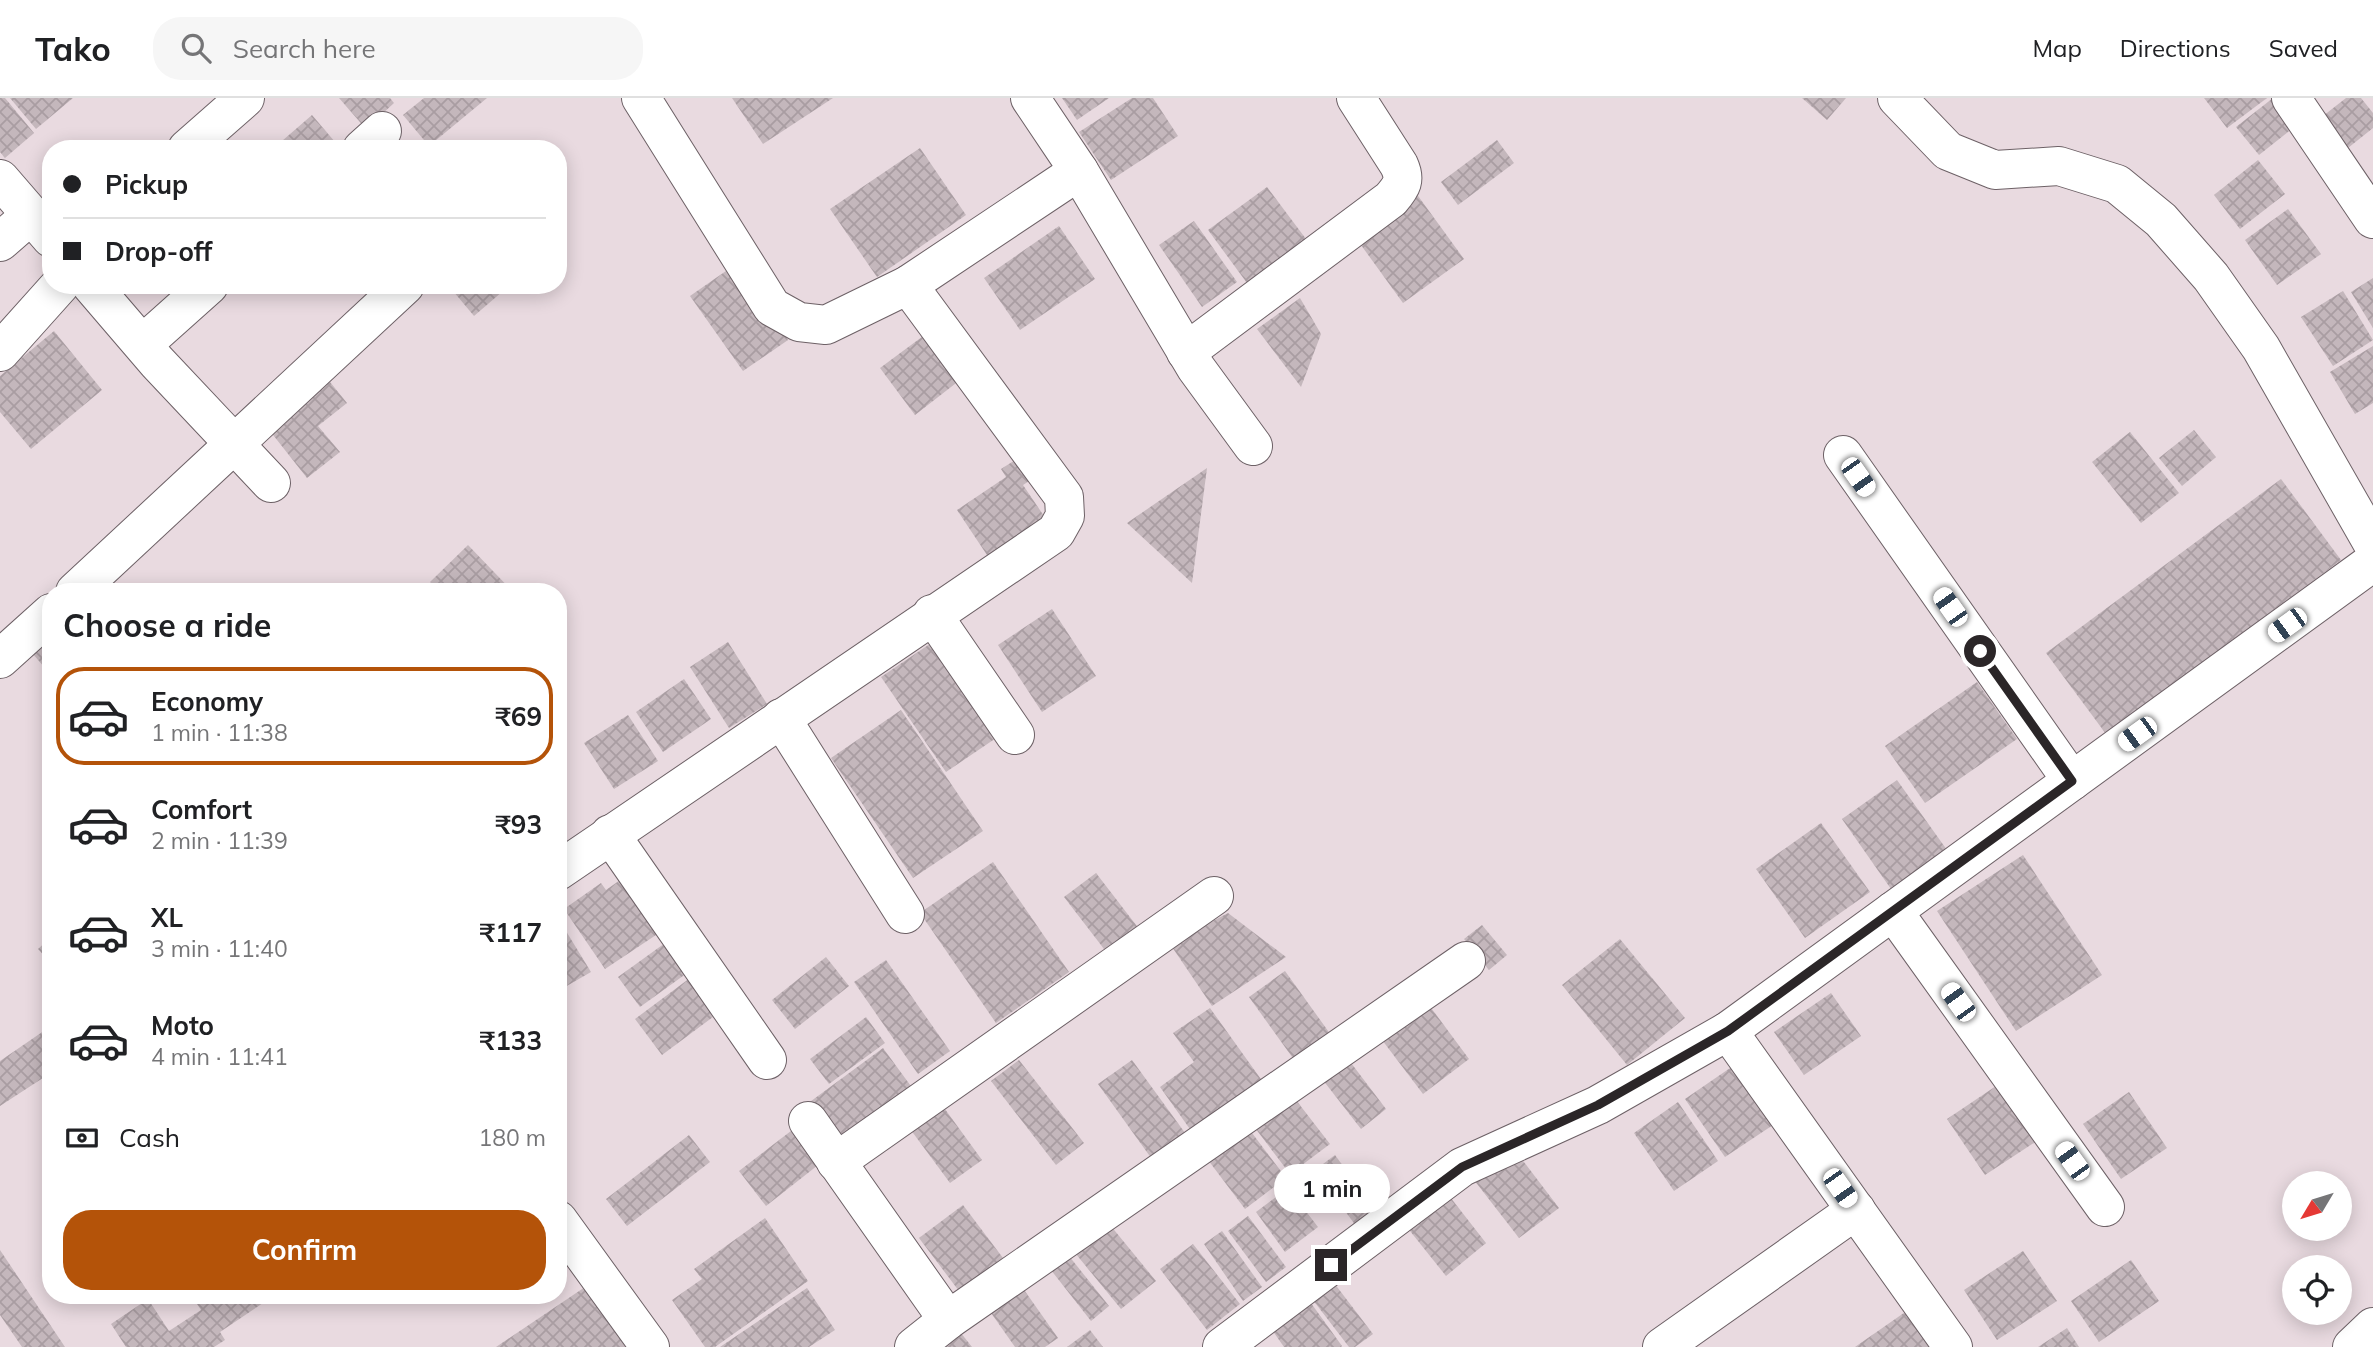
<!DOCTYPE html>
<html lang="en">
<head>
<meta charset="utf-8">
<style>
  :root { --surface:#fff; --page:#f6f6f6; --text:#202124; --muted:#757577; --line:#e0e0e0; --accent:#b45309 }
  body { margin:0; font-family:Mulish,sans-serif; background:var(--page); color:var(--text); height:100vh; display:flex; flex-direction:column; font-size:26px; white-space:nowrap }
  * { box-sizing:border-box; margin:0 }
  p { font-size:23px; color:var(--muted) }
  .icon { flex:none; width:38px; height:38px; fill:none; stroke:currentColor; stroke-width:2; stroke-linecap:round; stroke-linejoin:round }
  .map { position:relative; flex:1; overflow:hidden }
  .side { position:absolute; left:42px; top:485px; width:525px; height:721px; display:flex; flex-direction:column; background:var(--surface); border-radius:28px; box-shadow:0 4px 18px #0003 }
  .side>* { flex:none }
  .guide { position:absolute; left:42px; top:42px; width:525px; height:154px; border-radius:28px; box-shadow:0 4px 18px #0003; display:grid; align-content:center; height:154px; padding:0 21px; background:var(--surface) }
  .needle { width:46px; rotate:232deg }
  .fabs { position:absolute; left:2282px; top:1073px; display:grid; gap:14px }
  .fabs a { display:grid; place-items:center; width:70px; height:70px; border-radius:50%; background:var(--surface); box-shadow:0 4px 18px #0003; font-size:35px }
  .end { position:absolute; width:32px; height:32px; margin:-16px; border:9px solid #2b2628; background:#fff; box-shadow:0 0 0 4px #fff }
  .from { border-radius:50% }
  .bubble { position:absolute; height:49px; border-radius:24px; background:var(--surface); box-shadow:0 4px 18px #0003; font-size:23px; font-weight:700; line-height:49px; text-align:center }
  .car { position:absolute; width:21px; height:42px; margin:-21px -10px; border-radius:9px; box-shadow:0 0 5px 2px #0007; background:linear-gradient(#fff 24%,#345 0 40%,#fff 0 76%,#345 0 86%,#fff 0) }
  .guide b { display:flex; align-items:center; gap:24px; height:66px; font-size:26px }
  .guide b+b { border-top:2px solid var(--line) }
  .guide i { width:18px; height:18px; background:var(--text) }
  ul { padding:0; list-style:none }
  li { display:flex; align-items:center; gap:21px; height:98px; margin:0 14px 10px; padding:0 7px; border:4px solid transparent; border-radius:28px }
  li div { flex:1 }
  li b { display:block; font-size:26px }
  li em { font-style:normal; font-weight:700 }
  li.selected { border-color:var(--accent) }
  li>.icon { width:63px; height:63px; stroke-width:1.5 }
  h2 { padding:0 21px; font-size:32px; line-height:84px }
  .pay { display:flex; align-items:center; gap:18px; height:77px; padding:0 21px; font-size:26px }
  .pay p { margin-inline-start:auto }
  .action { display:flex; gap:14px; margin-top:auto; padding:14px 21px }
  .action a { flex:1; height:80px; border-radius:28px; background:var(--accent); color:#fff; font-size:28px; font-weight:700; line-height:80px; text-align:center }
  header { display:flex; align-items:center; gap:42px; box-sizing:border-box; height:98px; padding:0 35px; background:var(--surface); border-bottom:2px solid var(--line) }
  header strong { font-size:33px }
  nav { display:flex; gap:38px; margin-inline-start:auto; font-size:24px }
  .search { width:490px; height:63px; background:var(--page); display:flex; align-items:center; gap:18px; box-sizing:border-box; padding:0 24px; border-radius:28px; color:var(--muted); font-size:26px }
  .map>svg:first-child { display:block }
  .building { fill:url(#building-cross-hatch) }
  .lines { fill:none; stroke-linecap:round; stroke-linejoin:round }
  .street-casing { stroke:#6d6166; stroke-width:40 }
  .secondary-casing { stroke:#6d6166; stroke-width:40 }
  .street { stroke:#fff; stroke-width:38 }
  .secondary { stroke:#fff; stroke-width:38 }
  .route { stroke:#2b2628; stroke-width:9 }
</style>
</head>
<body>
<header>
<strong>Tako</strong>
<div class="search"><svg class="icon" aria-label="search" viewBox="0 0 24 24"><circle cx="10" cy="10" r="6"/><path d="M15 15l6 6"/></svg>Search here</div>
<nav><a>Map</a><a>Directions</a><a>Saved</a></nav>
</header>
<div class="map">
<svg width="2373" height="1249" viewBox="0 0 2373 1249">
  <defs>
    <pattern id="building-cross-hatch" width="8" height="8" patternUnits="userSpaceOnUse" patternTransform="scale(1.75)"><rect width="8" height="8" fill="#c4b7bc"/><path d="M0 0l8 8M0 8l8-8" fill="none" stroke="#a99da2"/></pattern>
  </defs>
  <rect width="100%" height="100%" fill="#e9dae0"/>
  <!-- building -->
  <g class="building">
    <polygon points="0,0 5,0 34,35 5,60 0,54"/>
    <polygon points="10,0 73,0 36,31"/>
    <polygon points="339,0 390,0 394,5 366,31"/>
    <polygon points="424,0 487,0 429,48 403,17"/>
    <polygon points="732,0 833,0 763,46"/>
    <polygon points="1062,0 1109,0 1077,22"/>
    <polygon points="1132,0 1153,0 1178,38 1111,82 1079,34"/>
    <polygon points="1802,0 1846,0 1827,22"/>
    <polygon points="2204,0 2267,0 2227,30"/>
    <polygon points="2273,0 2298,26 2259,57 2236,29"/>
    <polygon points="2346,0 2361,0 2373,15 2373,30 2348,50 2323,18"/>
    <polygon points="312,17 341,51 289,51 282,43"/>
    <polygon points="1497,42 1514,65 1458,107 1441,84"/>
    <polygon points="920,50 966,117 877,179 830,111"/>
    <polygon points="2258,62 2285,96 2240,131 2214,97"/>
    <polygon points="1267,89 1306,141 1247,185 1208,132"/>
    <polygon points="1413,91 1464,161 1403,205 1353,136"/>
    <polygon points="2288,111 2321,156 2277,187 2245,142"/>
    <polygon points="1194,123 1237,184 1202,209 1159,147"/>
    <polygon points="1059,128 1095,181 1020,232 984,180"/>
    <polygon points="736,166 788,242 743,273 690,198"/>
    <polygon points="2373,180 2373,230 2351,194"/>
    <polygon points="164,187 186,187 172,198"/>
    <polygon points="448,187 510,187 474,218"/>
    <polygon points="2343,193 2373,242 2333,268 2301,219"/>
    <polygon points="1300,200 1321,236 1301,289 1257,231"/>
    <polygon points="934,230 969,275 915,317 880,270"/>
    <polygon points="54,233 102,292 31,351 0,314 0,278"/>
    <polygon points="2373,248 2373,305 2355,316 2330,274"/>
    <polygon points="326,279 347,305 318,328 340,354 307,380 266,328"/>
    <polygon points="2194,332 2216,359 2182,388 2159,360"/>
    <polygon points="2130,334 2179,395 2141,425 2092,364"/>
    <polygon points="1023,357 1037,378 1023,387 1048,424 991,463 957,412 1006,379 1001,371"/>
    <polygon points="1207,370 1192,485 1127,425"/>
    <polygon points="2281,381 2341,462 2106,636 2046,555"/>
    <polygon points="468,447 513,494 439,494 430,484"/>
    <polygon points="1052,511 1096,578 1042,614 998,547"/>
    <polygon points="51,538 51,577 26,548"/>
    <polygon points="940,539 1005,634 946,674 881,579"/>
    <polygon points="728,544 767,606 729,630 690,569"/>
    <polygon points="684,581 711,621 663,654 636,614"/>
    <polygon points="1977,584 2017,641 1925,705 1885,648"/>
    <polygon points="901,612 983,733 913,780 831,660"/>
    <polygon points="628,617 658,663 614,691 584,645"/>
    <polygon points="1897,682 1947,752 1891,791 1842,721"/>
    <polygon points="1821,725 1870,794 1805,840 1756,771"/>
    <polygon points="2023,757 2102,877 2016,933 1937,813"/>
    <polygon points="993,764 1069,874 996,925 920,815"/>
    <polygon points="630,775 668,829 605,871 564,811 601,785 606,792"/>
    <polygon points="1096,775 1143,836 1111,860 1064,799"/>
    <polygon points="1228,815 1286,859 1212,908 1170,846"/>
    <polygon points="558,820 591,874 558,893"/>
    <polygon points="1482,827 1507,857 1489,872 1464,841"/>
    <polygon points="51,839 51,865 38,851"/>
    <polygon points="672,840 694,870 640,909 618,879"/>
    <polygon points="1620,841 1685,920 1627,967 1562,887"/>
    <polygon points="826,859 849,888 795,931 772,902"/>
    <polygon points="886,862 950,953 918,976 854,884"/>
    <polygon points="1285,873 1336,944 1300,970 1249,899"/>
    <polygon points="698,874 725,910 662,957 635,921"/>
    <polygon points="1831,895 1861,938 1804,977 1774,934"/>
    <polygon points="1423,899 1469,961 1423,996 1376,934"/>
    <polygon points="1210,910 1263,984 1192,1034 1160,989 1194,964 1173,935"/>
    <polygon points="866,919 885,945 829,986 810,961"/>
    <polygon points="51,928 51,986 46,978 0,1008 0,963"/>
    <polygon points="883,950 916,995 837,1055 803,1009"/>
    <polygon points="1345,957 1386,1011 1361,1031 1319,977"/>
    <polygon points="1019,962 1084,1045 1056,1067 991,983"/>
    <polygon points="1132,962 1188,1039 1154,1064 1098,986"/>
    <polygon points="1733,968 1773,1027 1725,1059 1685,1001"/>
    <polygon points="2008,980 2046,1037 1985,1077 1947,1021"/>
    <polygon points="1289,993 1330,1046 1290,1076 1249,1022"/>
    <polygon points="2129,994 2167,1050 2121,1081 2083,1026"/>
    <polygon points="934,996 982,1062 950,1085 902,1020"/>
    <polygon points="1678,1004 1718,1063 1674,1093 1634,1035"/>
    <polygon points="800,1026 827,1060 766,1108 739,1073"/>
    <polygon points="1246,1027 1286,1080 1245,1111 1205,1058"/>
    <polygon points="689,1037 710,1064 627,1128 606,1101"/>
    <polygon points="1514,1051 1559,1110 1519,1140 1474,1082"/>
    <polygon points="1335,1057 1376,1113 1356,1128 1315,1072"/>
    <polygon points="1308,1068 1327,1093 1307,1108 1288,1083"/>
    <polygon points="1288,1090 1318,1129 1285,1154 1256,1114"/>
    <polygon points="1443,1090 1486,1145 1446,1178 1402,1123"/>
    <polygon points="963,1107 1006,1164 962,1197 919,1140"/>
    <polygon points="1248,1118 1286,1169 1266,1184 1228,1133"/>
    <polygon points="765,1120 808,1183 715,1249 705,1249 672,1202 702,1181 694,1171"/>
    <polygon points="1106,1122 1156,1183 1121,1211 1071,1150"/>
    <polygon points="1222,1133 1262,1189 1243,1203 1204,1146"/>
    <polygon points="1193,1146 1240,1206 1207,1232 1160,1171"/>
    <polygon points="0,1152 65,1249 22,1249 0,1217"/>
    <polygon points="1065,1153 1109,1208 1091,1223 1047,1167"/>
    <polygon points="2023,1153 2057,1203 1997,1242 1964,1192"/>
    <polygon points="2131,1162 2159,1203 2099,1244 2071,1203"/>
    <polygon points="1328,1177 1373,1236 1355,1249 1349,1249 1306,1193"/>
    <polygon points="585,1189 626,1249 496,1249"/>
    <polygon points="1022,1189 1058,1240 1045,1249 1015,1249 989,1212"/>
    <polygon points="807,1190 835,1232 809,1249 720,1249"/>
    <polygon points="1303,1194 1342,1248 1341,1249 1284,1249 1265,1222"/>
    <polygon points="191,1197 262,1197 266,1203 220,1234 225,1242 214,1249 126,1249 111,1226 148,1201 169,1233 201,1212"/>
    <polygon points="1911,1210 1938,1249 1855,1249"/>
    <polygon points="953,1225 972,1249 941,1249"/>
    <polygon points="2067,1230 2079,1249 2038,1249"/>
    <polygon points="1090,1232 1103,1249 1067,1249"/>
  </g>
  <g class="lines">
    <defs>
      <g id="street">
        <polyline points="641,0 772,209 799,224 826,227 908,187 1079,73"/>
        <polyline points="1030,0 1079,73 1196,270 1253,348"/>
        <polyline points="2291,0 2373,121"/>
        <polyline points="187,51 245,0"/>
        <polyline points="362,51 382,33"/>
        <polyline points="0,81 51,140"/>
        <polyline points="0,144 31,117"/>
        <polyline points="91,187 157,264 271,385"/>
        <polyline points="143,246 209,187"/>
        <polyline points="0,254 60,187"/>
        <path d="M 1186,254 L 1391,101 C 1402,88 1406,82 1399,67 L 1356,0"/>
        <polyline points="1843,357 2072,683"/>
        <polyline points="75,494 405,187"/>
        <polyline points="932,516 1015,637"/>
        <polyline points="0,561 51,515"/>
        <polyline points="781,620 905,816"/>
        <polyline points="610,736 767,962"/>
        <polyline points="558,773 1056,434 1065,418 1064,399 908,187"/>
        <polyline points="1893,813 2105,1109"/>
        <polyline points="1728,933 1953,1249"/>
        <polyline points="808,1023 948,1222"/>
        <polyline points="836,1064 1214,798"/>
        <polyline points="558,1122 650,1249"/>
        <polyline points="914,1249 948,1222 1466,863"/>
        <polyline points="1222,1249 1462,1069 1598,1007 1728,933 2373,464"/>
        <polyline points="1662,1249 1856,1112"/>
        <polyline points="2352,1249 2373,1229"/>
      </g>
      <polyline id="secondary" points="1897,0 1948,53 1995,72 2059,68 2117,86 2161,122 2211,179 2261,250 2373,446"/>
    </defs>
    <!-- street casing -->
    <use href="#street" class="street-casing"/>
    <!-- secondary casing -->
    <use href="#secondary" class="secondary-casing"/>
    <!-- street -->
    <use href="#street" class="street"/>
    <!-- secondary -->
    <use href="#secondary" class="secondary"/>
  </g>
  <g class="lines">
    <!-- route -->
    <polyline class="route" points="1331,1167 1462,1069 1598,1007 1728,933 2072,683 1980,553"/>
  </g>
</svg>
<div class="fabs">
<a><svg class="needle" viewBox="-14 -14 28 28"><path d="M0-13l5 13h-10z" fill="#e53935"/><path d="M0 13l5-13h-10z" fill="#757577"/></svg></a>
<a><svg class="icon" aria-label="locate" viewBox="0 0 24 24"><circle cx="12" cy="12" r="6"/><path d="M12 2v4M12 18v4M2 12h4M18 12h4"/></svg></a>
</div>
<i class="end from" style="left:1980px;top:553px"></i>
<i class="end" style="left:1331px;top:1167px"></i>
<div class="bubble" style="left:1274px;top:1066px;width:116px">1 min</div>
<i class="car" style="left:1858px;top:379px;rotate:145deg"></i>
<i class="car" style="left:1950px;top:509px;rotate:325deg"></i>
<i class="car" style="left:2287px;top:527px;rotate:234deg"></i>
<i class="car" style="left:2137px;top:636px;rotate:234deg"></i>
<i class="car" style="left:1958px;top:904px;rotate:324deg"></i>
<i class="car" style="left:2072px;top:1063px;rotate:324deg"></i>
<i class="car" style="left:1840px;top:1090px;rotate:145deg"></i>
<div class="guide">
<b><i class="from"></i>Pickup</b>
<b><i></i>Drop-off</b>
</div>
<section class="side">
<h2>Choose a ride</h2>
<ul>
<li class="selected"><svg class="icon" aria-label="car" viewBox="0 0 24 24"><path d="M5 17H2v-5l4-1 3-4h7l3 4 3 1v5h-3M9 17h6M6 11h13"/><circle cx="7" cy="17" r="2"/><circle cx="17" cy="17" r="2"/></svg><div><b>Economy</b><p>1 min · 11:38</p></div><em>₹69</em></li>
<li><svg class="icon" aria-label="car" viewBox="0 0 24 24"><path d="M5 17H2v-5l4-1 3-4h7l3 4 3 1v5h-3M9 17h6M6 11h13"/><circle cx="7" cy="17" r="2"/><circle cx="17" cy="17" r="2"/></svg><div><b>Comfort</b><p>2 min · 11:39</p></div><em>₹93</em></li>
<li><svg class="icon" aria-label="car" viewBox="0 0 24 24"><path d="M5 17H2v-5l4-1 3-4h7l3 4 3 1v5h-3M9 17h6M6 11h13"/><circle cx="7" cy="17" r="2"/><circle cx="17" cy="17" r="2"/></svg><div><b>XL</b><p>3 min · 11:40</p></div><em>₹117</em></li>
<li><svg class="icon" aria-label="car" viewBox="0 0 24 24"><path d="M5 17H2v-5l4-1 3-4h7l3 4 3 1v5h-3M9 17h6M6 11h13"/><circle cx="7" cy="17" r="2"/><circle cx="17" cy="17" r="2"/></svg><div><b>Moto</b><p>4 min · 11:41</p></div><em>₹133</em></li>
</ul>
<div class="pay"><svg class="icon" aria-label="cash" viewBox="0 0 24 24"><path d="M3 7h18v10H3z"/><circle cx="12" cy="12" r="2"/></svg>Cash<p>180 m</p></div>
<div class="action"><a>Confirm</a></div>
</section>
</div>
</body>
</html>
